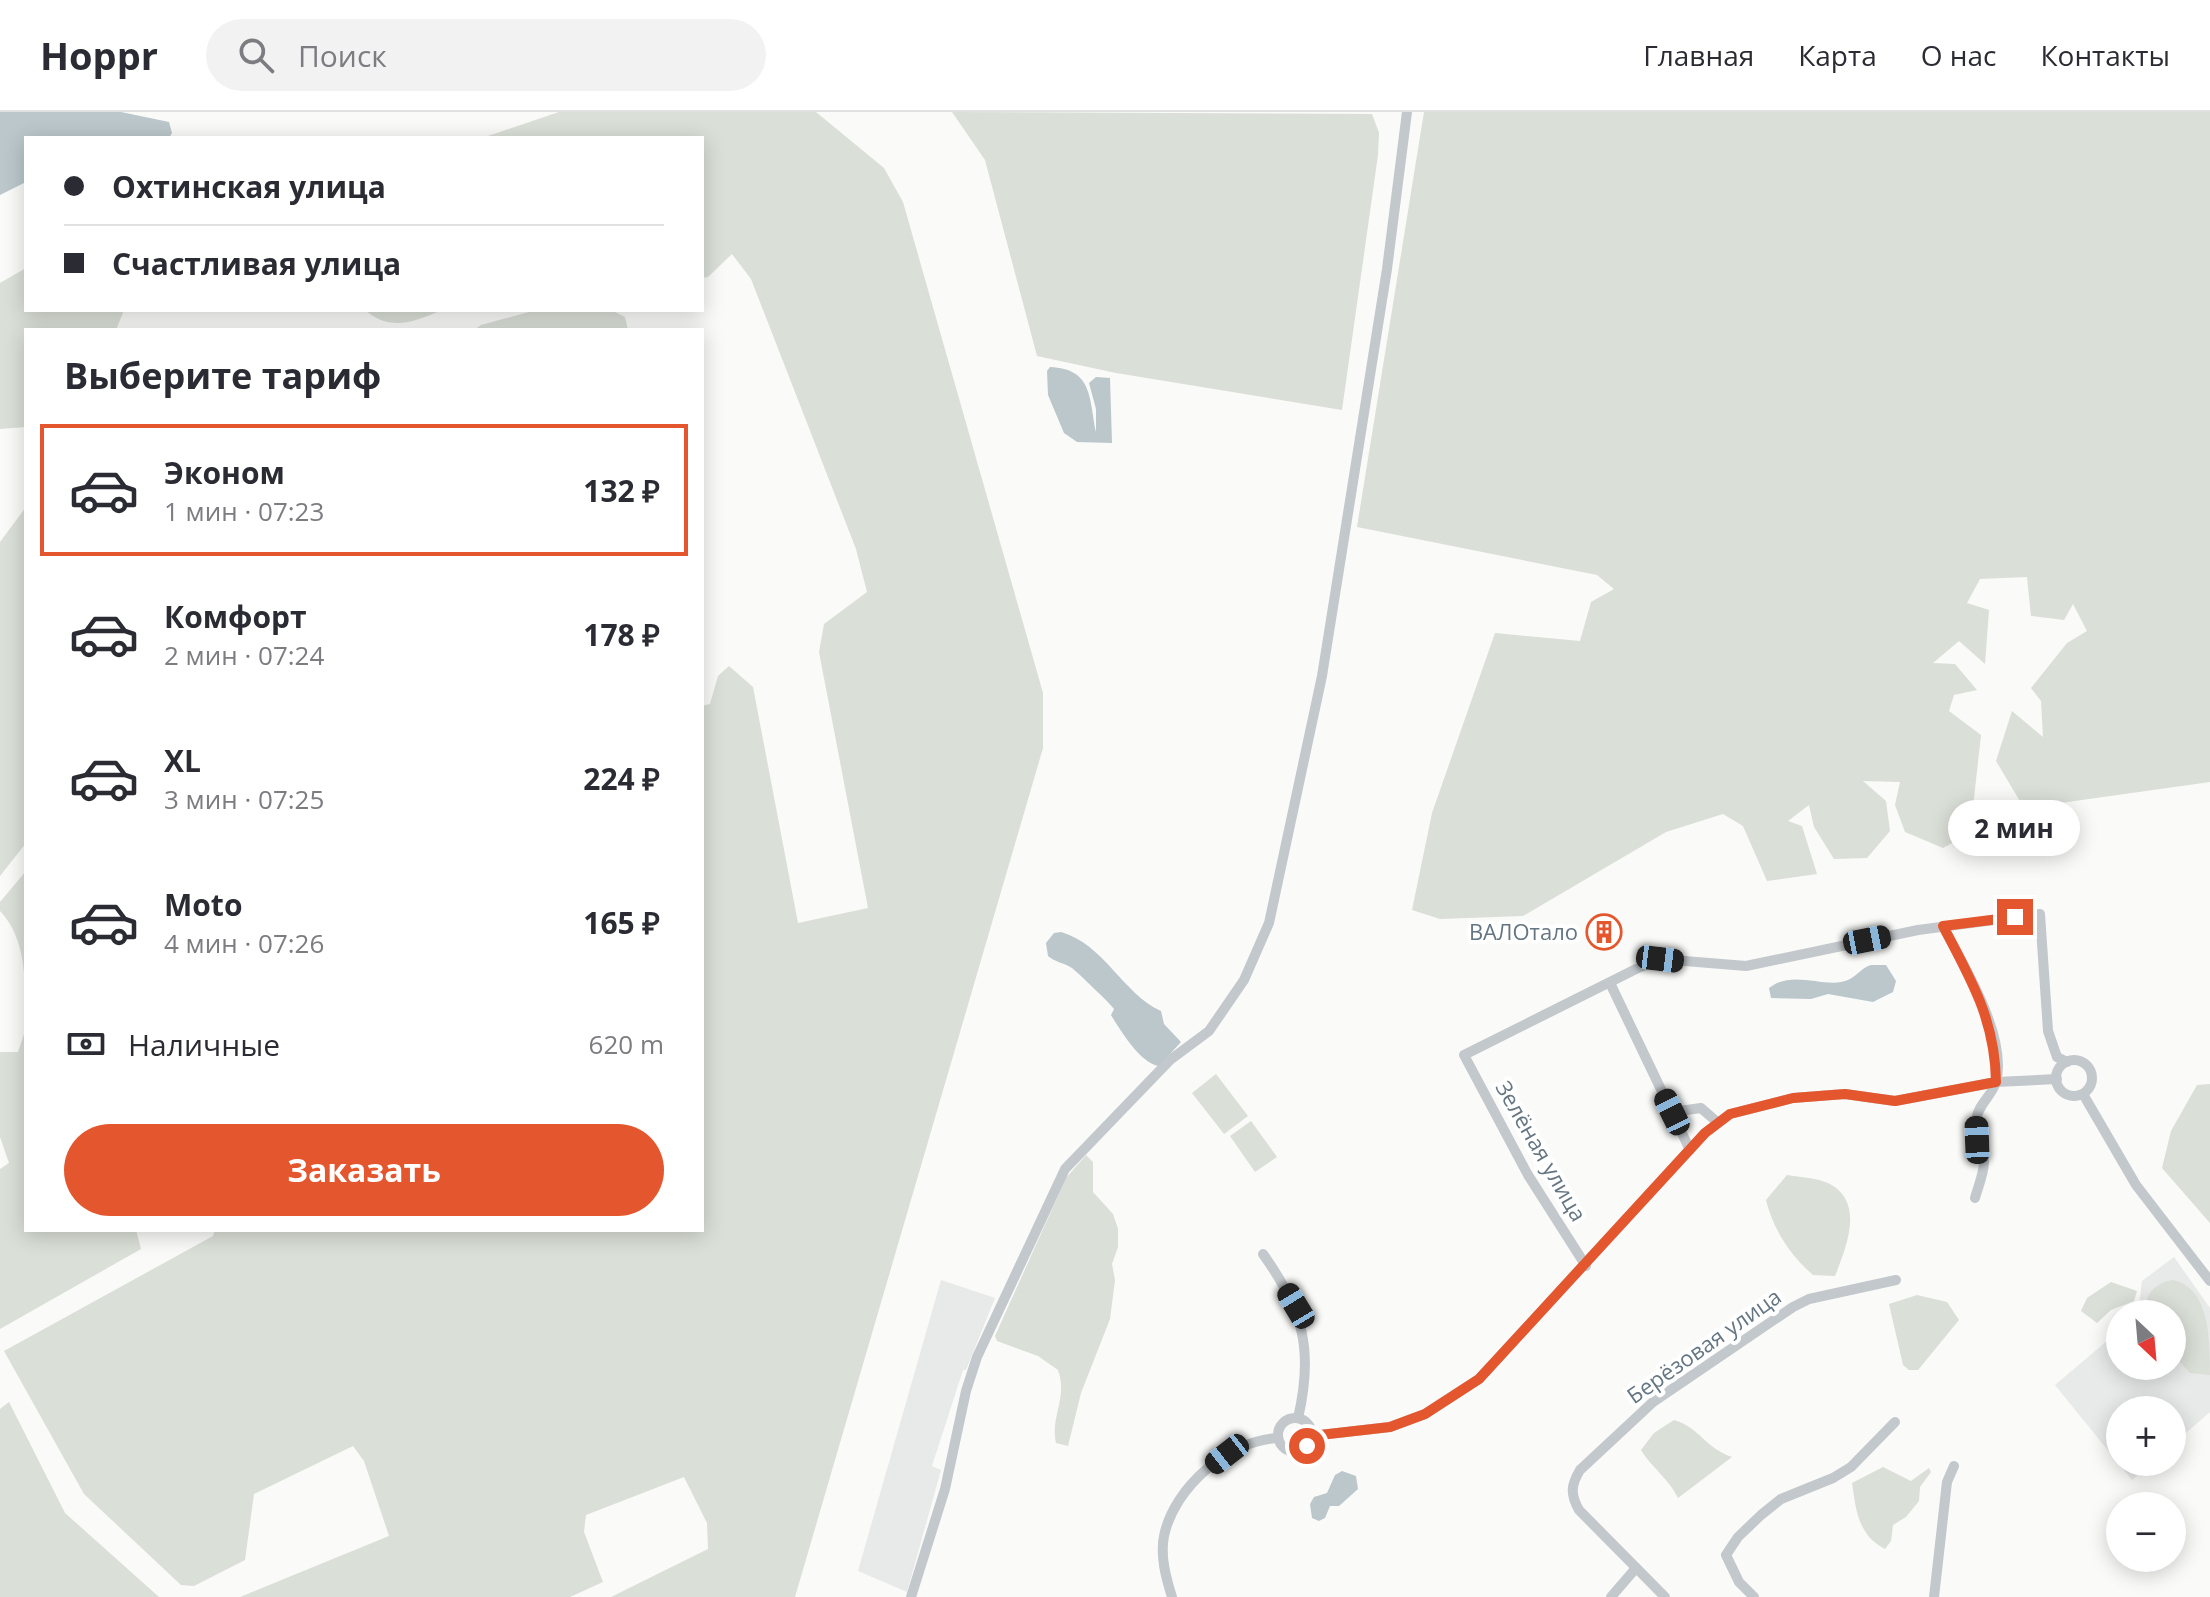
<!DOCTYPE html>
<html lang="ru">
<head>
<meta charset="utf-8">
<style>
  :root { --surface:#fff; --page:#f2f2f3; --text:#2b2b33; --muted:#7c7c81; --line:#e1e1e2; --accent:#e4572e }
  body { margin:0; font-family:"Open Sans",sans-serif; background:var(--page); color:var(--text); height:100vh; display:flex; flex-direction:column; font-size:30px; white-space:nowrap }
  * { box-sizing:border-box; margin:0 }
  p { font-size:26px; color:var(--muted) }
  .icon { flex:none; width:44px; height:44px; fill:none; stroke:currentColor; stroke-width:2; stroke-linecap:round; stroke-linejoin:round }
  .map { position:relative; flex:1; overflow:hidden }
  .panel { position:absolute; left:24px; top:216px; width:680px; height:904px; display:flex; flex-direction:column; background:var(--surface); border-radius:0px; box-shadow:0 4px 20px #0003 }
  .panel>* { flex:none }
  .guide { position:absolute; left:24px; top:24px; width:680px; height:176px; border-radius:0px; box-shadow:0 4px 20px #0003; display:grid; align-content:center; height:176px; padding:0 40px; background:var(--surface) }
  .needle { width:52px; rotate:154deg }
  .controls { position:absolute; left:2106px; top:1188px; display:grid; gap:16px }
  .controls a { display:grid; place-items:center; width:80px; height:80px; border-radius:50%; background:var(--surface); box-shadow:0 4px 20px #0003; font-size:40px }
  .end { position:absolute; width:36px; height:36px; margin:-18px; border:10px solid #e4572e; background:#fff; box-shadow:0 0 0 4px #fff }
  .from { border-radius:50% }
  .bubble { position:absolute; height:56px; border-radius:28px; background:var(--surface); box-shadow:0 4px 20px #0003; font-size:26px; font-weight:700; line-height:56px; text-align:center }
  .car { position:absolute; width:24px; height:48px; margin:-24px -12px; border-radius:10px; box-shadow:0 0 6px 2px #0007; background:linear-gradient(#222 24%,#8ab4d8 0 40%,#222 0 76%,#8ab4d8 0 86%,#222 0) }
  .guide b { display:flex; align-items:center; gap:28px; height:76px; font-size:30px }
  .guide b+b { border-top:2px solid var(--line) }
  .guide i { width:20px; height:20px; background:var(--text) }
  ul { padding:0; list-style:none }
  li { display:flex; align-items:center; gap:24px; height:132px; margin:0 16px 12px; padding:0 24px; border:4px solid transparent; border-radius:0px }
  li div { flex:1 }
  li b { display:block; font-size:30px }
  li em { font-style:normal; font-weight:700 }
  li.active { border-color:var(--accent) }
  li>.icon { width:72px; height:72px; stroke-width:1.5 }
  h2 { padding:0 40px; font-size:36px; line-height:96px }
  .pay { display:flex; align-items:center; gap:20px; height:88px; padding:0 40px; font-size:30px }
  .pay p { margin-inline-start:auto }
  .cta { display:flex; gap:16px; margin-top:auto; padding:16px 40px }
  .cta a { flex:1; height:92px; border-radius:48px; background:var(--accent); color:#fff; font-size:32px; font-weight:700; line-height:92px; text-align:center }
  header { display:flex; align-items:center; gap:48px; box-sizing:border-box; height:112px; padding:0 40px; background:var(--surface); border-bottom:2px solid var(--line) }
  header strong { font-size:38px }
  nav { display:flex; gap:44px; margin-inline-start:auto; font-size:28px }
  .search { width:560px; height:72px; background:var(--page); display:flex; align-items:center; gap:20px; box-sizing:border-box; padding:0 28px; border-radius:44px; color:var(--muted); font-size:30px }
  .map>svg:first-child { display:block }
  .built { fill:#e8e9e9 }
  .green { fill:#dadfd7 }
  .water { fill:#bbc7cb }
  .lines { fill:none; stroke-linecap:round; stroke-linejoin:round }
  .minor { stroke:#c3c8cc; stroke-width:10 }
  .route { stroke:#e4572e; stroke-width:10 }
  .labels { text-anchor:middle; stroke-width:8; stroke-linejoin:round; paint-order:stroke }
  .poi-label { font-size:22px; fill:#657683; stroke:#fff; text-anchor:end }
  .street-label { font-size:22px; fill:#657683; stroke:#fff }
</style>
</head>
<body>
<header>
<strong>Hoppr</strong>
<div class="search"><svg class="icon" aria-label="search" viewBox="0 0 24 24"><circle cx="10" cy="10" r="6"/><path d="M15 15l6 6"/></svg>Поиск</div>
<nav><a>Главная</a><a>Карта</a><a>О нас</a><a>Контакты</a></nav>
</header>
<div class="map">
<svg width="2210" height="1485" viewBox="0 0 2210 1485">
  <rect width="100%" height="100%" fill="#fafaf8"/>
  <!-- built -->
  <g class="built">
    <polygon points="2174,1145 2210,1196 2210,1300 2172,1333 2172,1298 2120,1298 2120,1350 2153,1350 2132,1368 2055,1273 2120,1218 2120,1254 2172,1254 2172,1202 2138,1202 2142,1169"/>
    <polygon points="941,1168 995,1186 966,1258 963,1258 932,1354 941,1358 907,1480 858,1459"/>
  </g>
  <!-- green -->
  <g class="green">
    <polygon points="559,0 816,0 884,56 903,90 1043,581 1043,636 795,1485 611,1485 708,1437 707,1411 684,1365 586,1403 584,1420 603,1470 570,1485 240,1485 389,1424 364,1349 353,1334 254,1382 245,1448 194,1474 181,1473 84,1382 4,1239 213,1124 215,1118 702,1118 702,594 710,592 718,564 729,554 753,575 798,811 868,796 819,540 824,512 867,480 856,437 751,167 732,142 708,165 702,166 702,26 482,26"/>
    <polygon points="952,0 1372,2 1379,21 1378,43 1342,298 1116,261 1037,244 985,48"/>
    <polygon points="1424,0 2210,0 2210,670 2024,696 1996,649 2012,599 2043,625 2041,589 2031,576 2067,531 2087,519 2073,492 2064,508 2031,504 2027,465 1980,467 1967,491 1989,498 1985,552 1959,529 1933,551 1955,552 1977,578 1954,583 1949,599 1981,623 1970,722 1943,736 1905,720 1895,693 1900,670 1863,669 1886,689 1890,719 1867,746 1834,747 1814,715 1809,693 1788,709 1802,714 1817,762 1767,769 1743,714 1723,702 1666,720 1523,804 1440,807 1412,798 1432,701 1495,521 1580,529 1591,490 1614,477 1597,463 1357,415"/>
    <polygon points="26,156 26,198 124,198 116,218 26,218 26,315 0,317 0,171"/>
    <path d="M 365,198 L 442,198 C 414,210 390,220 365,198 Z"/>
    <polygon points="536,198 611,198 625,205 628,218 474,218 481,213"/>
    <polygon points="26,395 26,731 0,764 0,430"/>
    <path d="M 26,759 L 26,903 C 25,868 26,826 0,799 L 0,790 Z"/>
    <polygon points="26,916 26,1118 136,1118 141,1137 0,1217 0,1057 9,1051 0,1025 0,940 18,940"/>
    <polygon points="1216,962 1248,1004 1224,1022 1192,981"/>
    <polygon points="2210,972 2210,1111 2162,1056 2171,1019 2197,973"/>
    <polygon points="1251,1009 1277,1045 1255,1060 1230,1024"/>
    <path d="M 1086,1043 L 1093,1050 L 1093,1080 L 1113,1102 L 1118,1117 L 1118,1135 L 1112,1152 L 1115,1168 L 1110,1207 L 1081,1281 L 1068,1334 L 1056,1331 C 1050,1305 1068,1286 1058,1258 L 1038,1244 L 997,1229 L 995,1224 L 1066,1066 Z"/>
    <path d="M 1787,1063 C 1800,1065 1818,1066 1830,1072 C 1865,1091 1846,1136 1835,1164 L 1813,1163 C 1790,1143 1773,1117 1766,1088 Z"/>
    <path d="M 2173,1168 C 2210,1176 2210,1228 2210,1263 L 2190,1261 L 2172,1241 L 2172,1202 L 2146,1202 C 2144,1183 2154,1171 2173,1168 Z"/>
    <polygon points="2111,1170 2137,1179 2134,1189 2111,1198 2097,1211 2081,1199 2087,1186"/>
    <polygon points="1917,1183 1947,1190 1959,1208 1918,1258 1909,1258 1903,1253 1889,1192"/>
    <polygon points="9,1290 65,1401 159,1485 0,1485 0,1297"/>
    <path d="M 1674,1308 C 1699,1315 1705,1336 1732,1345 L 1678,1386 C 1669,1367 1652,1356 1641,1338 L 1654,1321 Z"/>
    <path d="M 1883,1355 L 1911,1369 L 1929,1356 L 1931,1360 L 1920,1375 L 1919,1389 L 1906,1405 L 1893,1413 L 1891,1429 L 1885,1437 C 1858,1423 1856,1398 1852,1371 Z"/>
  </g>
  <!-- water -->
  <g class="water">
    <polygon points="0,0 121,0 169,10 172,21 169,26 26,26 26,70 0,83"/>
    <path d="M 1050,255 C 1093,257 1089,286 1096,320 L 1096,297 L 1089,271 L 1096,265 L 1110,266 L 1112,331 L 1077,330 L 1064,321 L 1048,283 L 1047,259 Z"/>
    <path d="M 1061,820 C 1104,832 1123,882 1161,899 L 1164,912 L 1181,930 L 1159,954 C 1140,951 1121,919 1111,903 L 1114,897 C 1112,893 1076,859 1072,856 C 1064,851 1055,850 1048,844 L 1046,831 L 1054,821 Z"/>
    <path d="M 1871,853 L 1886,853 L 1896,869 L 1893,880 L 1873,890 L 1828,882 L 1811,887 L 1771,886 L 1769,876 C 1794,856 1828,879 1850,867 C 1858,863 1861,856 1871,853 Z"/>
    <polygon points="1342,1359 1356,1364 1358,1377 1339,1394 1330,1394 1325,1406 1319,1409 1312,1406 1310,1392 1314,1385 1327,1381 1335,1363"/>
  </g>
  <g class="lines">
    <!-- minor -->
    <g class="minor">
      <path d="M 1943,814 C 1963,853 2008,924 1996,970 C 1992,984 1978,992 1976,1008 C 1974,1023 1984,1036 1984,1050 C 1984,1061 1978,1075 1975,1086"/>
      <polyline points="1610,871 1690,1038"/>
      <circle cx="2074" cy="966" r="18"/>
      <polyline points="2083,982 2136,1073 2210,1169"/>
      <polyline points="1672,1000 1701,996 1717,1010"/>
      <path d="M 1263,1142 C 1303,1198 1314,1238 1298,1306"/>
      <polyline points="1586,1154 1528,1063 1464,943 1636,857 1660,847 1746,854 1918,818 2040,802 2048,919 2057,945 2067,950"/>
      <circle cx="1295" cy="1323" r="17"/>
      <polyline points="1311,1324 1390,1315 1425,1302 1479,1267 1705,1021 1730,1002 1793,986 1845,982 1895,989 1996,970 2057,967"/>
      <polyline points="911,1485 945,1377 966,1279 977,1245 1065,1057 1170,948 1209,919 1244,868 1269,811 1322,564 1387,157 1407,0"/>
      <path d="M 1172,1485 C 1166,1466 1160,1444 1164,1424 C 1174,1375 1229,1328 1278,1326"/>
      <polyline points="1611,1485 1636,1456"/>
      <path d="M 1665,1485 L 1579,1398 C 1570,1382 1571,1373 1580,1358 L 1653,1290 L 1793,1195 L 1809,1187 L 1896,1168"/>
      <polyline points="1754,1485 1739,1470 1726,1443 1738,1425 1761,1403 1781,1387 1833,1366 1851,1355 1895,1310"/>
      <polyline points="1934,1485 1947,1370 1954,1354"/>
    </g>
  </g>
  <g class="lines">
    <!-- route -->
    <path class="route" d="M 1307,1334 L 1311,1324 L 1390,1315 L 1425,1302 L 1479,1267 L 1705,1021 L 1730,1002 L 1793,986 L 1845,982 L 1895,989 L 1996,970 C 1995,907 1971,868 1943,814 L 2015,805"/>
  </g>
  <!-- icons -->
  <defs>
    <symbol id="building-ring" viewBox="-11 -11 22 22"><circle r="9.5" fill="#fff" stroke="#e4572e" stroke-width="1.5"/><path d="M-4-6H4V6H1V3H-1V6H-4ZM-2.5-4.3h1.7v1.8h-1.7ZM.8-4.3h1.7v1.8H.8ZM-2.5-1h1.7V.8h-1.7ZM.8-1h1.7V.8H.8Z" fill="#e4572e"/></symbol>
  </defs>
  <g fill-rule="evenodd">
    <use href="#building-ring" x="1584" y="800" width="40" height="40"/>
  </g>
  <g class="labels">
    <!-- poi labels -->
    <g class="poi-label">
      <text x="1578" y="828">ВАЛОтало</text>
    </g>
    <!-- street labels -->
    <g class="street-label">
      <text transform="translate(1541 1039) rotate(60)" y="8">Зелёная улица</text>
      <text transform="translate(1704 1234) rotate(-35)" y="8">Берёзовая улица</text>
    </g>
  </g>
</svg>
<div class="controls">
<a><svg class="needle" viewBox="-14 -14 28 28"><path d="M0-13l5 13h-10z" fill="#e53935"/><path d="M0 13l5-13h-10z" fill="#7c7c81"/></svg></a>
<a>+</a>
<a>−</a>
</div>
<i class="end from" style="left:1307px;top:1334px"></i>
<i class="end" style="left:2015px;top:805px"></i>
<div class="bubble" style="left:1948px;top:688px;width:132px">2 мин</div>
<i class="car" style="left:1867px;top:828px;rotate:79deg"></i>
<i class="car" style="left:1660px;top:847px;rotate:97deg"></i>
<i class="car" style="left:1672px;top:1000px;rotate:334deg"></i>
<i class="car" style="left:1977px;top:1028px;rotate:358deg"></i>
<i class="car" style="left:1296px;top:1194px;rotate:329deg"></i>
<i class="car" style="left:1227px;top:1342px;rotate:232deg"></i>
<div class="guide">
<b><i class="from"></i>Охтинская улица</b>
<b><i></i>Счастливая улица</b>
</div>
<section class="panel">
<h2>Выберите тариф</h2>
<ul>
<li class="active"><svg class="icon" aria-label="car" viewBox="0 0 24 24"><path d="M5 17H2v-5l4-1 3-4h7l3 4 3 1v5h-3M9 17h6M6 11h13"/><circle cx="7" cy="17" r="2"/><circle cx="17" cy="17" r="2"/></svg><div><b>Эконом</b><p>1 мин · 07:23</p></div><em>132 ₽</em></li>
<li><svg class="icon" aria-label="car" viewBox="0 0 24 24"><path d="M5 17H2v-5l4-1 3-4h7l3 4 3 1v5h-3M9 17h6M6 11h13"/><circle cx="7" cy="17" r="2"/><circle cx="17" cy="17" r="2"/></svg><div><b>Комфорт</b><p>2 мин · 07:24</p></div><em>178 ₽</em></li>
<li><svg class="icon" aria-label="car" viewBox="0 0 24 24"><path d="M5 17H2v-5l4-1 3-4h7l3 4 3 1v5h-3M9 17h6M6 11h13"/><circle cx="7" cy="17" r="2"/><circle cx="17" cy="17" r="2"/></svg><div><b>XL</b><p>3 мин · 07:25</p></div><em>224 ₽</em></li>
<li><svg class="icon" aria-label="car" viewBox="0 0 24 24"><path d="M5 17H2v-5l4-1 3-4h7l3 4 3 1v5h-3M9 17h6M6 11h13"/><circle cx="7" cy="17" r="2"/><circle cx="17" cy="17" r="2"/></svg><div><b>Moto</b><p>4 мин · 07:26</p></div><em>165 ₽</em></li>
</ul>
<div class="pay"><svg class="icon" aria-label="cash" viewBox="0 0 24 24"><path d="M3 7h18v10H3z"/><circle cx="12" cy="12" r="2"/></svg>Наличные<p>620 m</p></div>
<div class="cta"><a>Заказать</a></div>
</section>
</div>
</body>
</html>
